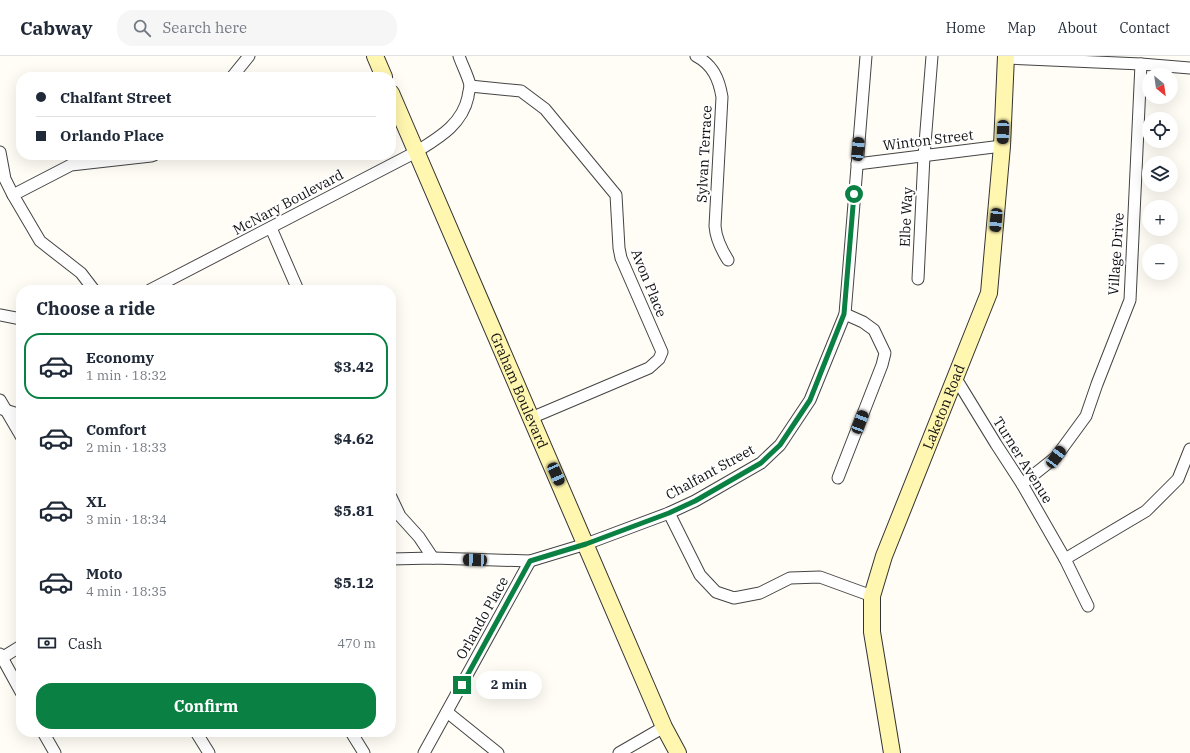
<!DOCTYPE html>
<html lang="en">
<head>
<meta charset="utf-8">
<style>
  :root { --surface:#fff; --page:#f6f6f7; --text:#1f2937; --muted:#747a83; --line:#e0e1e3; --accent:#0b8043 }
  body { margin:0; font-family:"IBM Plex Serif",serif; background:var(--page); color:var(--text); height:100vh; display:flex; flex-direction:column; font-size:15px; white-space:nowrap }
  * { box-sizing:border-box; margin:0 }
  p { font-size:13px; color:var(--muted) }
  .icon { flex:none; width:22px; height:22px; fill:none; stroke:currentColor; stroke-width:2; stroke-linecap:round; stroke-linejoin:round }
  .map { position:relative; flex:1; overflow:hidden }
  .panel { position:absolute; left:16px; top:229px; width:380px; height:452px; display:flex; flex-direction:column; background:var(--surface); border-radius:16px; box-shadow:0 4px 16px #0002 }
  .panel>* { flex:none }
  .guide { position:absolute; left:16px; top:16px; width:380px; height:88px; border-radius:16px; box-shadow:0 4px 16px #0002; display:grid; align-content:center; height:88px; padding:0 20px; background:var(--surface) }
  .needle { width:26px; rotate:151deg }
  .buttons { position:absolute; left:1142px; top:12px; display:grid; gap:8px }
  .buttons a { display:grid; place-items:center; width:36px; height:36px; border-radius:50%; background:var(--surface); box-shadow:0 4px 16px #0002; font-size:20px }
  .end { position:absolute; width:18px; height:18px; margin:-9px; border:5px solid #0b8043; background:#fff; box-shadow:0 0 0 2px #fff }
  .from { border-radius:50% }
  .bubble { position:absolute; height:28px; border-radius:14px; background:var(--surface); box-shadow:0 4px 16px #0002; font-size:13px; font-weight:800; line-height:28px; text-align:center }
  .car { position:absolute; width:12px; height:24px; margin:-12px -6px; border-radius:5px; box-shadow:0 0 3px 1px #0007; background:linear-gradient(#222 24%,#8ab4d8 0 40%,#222 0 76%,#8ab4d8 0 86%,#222 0) }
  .guide b { display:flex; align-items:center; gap:14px; height:38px; font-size:15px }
  .guide b+b { border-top:1px solid var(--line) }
  .guide i { width:10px; height:10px; background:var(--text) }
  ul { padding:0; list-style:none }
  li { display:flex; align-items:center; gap:12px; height:66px; margin:0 8px 6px; padding:0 12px; border:2px solid transparent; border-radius:16px }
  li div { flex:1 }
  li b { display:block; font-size:15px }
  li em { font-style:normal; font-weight:800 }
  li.selected { border-color:var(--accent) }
  li>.icon { width:36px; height:36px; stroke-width:1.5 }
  h2 { padding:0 20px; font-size:18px; line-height:48px }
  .pay { display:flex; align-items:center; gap:10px; height:44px; padding:0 20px; font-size:15px }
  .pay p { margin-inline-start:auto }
  .cta { display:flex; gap:8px; margin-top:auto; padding:8px 20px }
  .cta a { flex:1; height:46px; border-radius:16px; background:var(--accent); color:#fff; font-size:16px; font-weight:800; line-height:46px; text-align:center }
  header { display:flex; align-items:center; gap:24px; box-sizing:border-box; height:56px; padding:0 20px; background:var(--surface); border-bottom:1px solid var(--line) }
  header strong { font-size:19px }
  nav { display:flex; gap:22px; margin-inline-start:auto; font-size:14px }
  .search { width:280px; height:36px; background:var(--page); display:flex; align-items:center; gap:10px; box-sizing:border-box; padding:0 14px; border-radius:16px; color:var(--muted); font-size:15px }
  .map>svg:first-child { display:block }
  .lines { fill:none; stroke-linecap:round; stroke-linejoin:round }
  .street-casing { stroke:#444; stroke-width:13 }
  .secondary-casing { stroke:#333; stroke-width:18 }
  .street { stroke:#fff; stroke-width:11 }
  .secondary { stroke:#fff6b0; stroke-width:16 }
  .route { stroke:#0b8043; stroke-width:5 }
  .labels { text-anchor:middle; stroke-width:4; stroke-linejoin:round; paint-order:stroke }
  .street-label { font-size:14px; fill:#111; stroke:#fff }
</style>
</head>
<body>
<header>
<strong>Cabway</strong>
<div class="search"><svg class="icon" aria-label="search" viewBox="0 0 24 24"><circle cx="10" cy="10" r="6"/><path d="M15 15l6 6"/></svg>Search here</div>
<nav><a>Home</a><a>Map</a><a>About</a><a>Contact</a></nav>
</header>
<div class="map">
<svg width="1190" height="697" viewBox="0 0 1190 697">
  <rect width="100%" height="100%" fill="#fffdf5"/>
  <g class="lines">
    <defs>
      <g id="street">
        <path d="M 696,0 C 713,9 719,23 722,41 L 715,170 C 716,183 721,193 728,204"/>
        <polyline points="1006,2 1141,8 1190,12"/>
        <polyline points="232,21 249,0"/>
        <polyline points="470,30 521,35 545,53 616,139 619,192 621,202 662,296 659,303 649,312 531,362"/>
        <polyline points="0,96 5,123 13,139 40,185 81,217 94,234"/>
        <polyline points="857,108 1002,90"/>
        <polyline points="13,139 71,109 151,100 154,99"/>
        <polyline points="271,172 298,234"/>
        <polyline points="918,223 924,100 932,0"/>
        <path d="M 150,234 L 416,96 C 438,82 462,69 468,41 C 468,38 470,33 470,29 C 468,20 462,9 459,0"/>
        <polyline points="0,259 21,263"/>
        <polyline points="955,321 996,388 1022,428 1065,503 1088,550"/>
        <polyline points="0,344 21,380"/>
        <polyline points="2,353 21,359"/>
        <polyline points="838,422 882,309 885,297 874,274 863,266 845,258"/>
        <polyline points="1022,428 1056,401 1086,360 1097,328 1130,244 1141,8"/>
        <polyline points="391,441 400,460 419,481 433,502"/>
        <polyline points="669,457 700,519 716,536 734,542 760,537 790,522 820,521 872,540"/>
        <polyline points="391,503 433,502 530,505 586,488 669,457 695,445 761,407 780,389 810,344 845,258 866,0"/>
        <polyline points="1065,503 1146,455 1178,423 1190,393"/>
        <polyline points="0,598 21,636"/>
        <polyline points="0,603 21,590"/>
        <polyline points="447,656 498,697"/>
        <polyline points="43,676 55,697"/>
        <polyline points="196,676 209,697"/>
        <polyline points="351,676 364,697"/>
        <polyline points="424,697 530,505"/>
        <polyline points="619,697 664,671"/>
      </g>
      <g id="secondary">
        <polyline points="375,0 384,21"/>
        <path id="s1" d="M 391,37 L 664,671 L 678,697"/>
        <path id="s2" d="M 892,697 L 872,576 L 872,540 L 884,500 L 989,237 L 1002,90 L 1006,0"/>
      </g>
    </defs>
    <!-- street casing -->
    <use href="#street" class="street-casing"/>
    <!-- secondary casing -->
    <use href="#secondary" class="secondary-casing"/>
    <!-- street -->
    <use href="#street" class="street"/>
    <!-- secondary -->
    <use href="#secondary" class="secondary"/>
  </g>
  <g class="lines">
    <!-- route -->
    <polyline class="route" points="462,629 530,505 586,488 669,457 695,445 761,407 780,389 810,344 844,258 854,138"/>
  </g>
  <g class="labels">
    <!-- street labels -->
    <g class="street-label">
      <text transform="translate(928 84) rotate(-7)" y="5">Winton Street</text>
      <text transform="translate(704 98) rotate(-87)" y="5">Sylvan Terrace</text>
      <text transform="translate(288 146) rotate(-28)" y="5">McNary Boulevard</text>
      <text transform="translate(906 161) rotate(-87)" y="5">Elbe Way</text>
      <text transform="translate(1116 198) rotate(-86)" y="5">Village Drive</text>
      <text transform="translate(649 227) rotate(68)" y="5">Avon Place</text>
      <text dy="5" stroke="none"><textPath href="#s1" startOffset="324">Graham Boulevard</textPath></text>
      <text dy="5" stroke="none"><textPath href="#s2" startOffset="361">Laketon Road</textPath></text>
      <text transform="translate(1023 404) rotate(58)" y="5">Turner Avenue</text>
      <text transform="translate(710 416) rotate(-29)" y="5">Chalfant Street</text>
      <text transform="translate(482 562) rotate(-61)" y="5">Orlando Place</text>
    </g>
  </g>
</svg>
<div class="buttons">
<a><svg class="needle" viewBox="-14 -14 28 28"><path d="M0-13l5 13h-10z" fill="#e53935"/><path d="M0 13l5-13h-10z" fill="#747a83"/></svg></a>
<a><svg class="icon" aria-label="locate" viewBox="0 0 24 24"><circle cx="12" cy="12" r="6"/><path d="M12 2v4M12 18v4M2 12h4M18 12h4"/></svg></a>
<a><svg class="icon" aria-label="layers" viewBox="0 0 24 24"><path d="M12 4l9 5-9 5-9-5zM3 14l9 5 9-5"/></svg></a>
<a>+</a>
<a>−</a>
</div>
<i class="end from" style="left:854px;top:138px"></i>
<i class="end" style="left:462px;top:629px"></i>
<div class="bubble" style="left:476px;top:615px;width:66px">2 min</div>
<i class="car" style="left:1003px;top:76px;rotate:182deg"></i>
<i class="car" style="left:858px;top:93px;rotate:5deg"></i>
<i class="car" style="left:996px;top:164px;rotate:185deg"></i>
<i class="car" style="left:860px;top:366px;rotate:21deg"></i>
<i class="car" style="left:1056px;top:401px;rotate:36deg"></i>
<i class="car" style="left:556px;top:418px;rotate:156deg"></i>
<i class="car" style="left:475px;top:504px;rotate:272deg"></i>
<div class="guide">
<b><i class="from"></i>Chalfant Street</b>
<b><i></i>Orlando Place</b>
</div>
<section class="panel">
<h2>Choose a ride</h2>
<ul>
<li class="selected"><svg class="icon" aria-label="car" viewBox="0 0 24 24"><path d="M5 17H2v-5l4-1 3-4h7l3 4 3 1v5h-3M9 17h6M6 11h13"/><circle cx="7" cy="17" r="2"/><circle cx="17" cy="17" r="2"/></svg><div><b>Economy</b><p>1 min · 18:32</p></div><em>$3.42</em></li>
<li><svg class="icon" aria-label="car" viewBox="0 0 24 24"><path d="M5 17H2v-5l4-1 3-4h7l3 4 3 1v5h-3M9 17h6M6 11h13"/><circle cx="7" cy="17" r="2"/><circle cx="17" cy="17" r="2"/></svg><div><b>Comfort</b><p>2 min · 18:33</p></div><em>$4.62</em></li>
<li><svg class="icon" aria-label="car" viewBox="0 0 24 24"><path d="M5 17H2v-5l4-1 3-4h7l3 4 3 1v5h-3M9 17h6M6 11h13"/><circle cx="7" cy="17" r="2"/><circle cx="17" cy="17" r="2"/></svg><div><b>XL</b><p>3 min · 18:34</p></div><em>$5.81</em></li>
<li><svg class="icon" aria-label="car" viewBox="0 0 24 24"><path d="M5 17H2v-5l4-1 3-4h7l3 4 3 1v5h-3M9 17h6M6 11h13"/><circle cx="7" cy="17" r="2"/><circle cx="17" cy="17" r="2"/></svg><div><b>Moto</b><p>4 min · 18:35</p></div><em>$5.12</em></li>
</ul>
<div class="pay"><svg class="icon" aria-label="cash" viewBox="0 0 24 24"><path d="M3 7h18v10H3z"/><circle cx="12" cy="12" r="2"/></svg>Cash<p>470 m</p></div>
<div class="cta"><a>Confirm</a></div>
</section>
</div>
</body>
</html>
